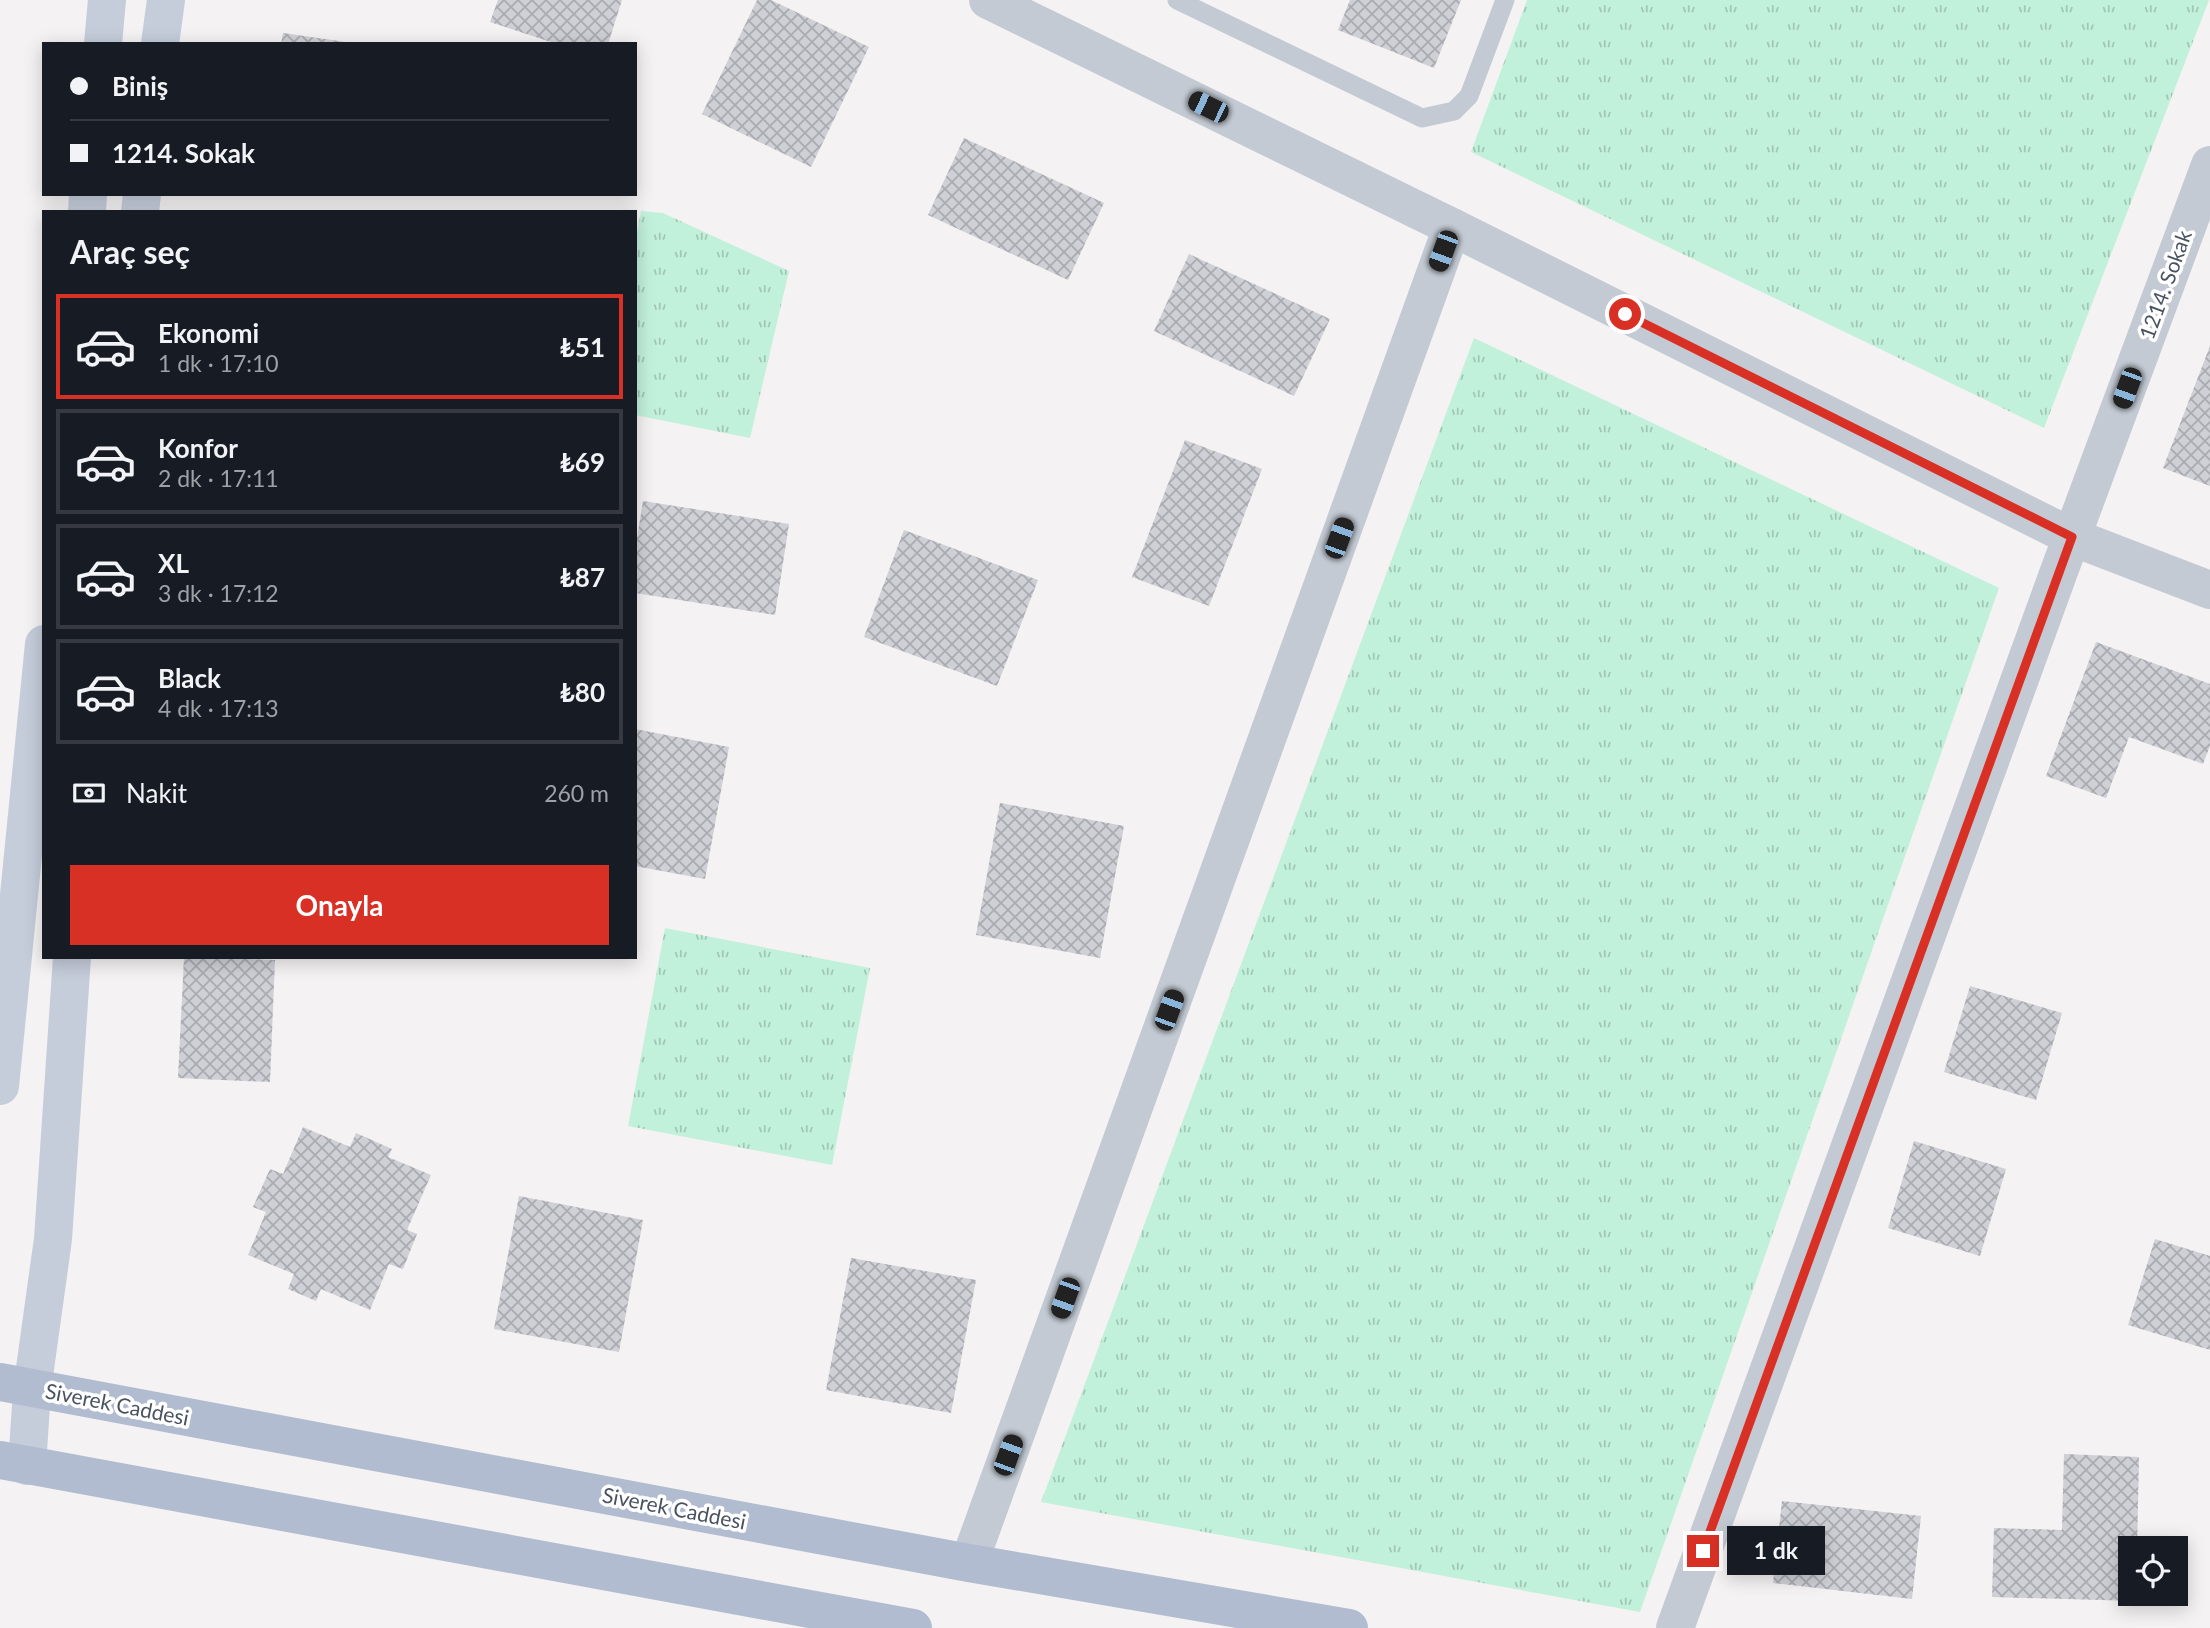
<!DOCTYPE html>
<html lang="tr">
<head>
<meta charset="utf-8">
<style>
  :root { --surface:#171b24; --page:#242831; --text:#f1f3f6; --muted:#9ea1a6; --line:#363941; --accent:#d93025 }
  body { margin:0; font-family:Lato,sans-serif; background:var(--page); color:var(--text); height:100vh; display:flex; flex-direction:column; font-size:26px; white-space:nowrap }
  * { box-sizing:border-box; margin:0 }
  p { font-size:23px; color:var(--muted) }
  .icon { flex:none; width:38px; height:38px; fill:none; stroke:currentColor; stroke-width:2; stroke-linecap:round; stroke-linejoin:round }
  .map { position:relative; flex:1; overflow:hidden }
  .drawer { position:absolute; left:42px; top:210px; width:595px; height:749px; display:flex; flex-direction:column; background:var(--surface); border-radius:0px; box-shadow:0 4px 18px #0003 }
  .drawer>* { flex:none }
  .guide { position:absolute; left:42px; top:42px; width:595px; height:154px; border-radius:0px; box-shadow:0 4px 18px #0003; display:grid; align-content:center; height:154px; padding:0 28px; background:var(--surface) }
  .tools { position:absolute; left:2118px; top:1536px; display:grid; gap:14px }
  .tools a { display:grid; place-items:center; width:70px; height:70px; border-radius:0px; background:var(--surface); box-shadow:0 4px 18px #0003; font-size:35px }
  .end { position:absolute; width:32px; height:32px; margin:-16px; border:9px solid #d93025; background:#fff; box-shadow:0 0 0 4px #fff }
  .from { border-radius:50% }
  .bubble { position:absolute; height:49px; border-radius:0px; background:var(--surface); box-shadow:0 4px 18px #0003; font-size:23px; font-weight:700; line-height:49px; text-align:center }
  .car { position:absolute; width:21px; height:42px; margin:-21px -10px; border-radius:9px; box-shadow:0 0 5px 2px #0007; background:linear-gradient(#222 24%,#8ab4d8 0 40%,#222 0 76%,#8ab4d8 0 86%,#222 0) }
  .guide b { display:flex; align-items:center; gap:24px; height:66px; font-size:26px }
  .guide b+b { border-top:2px solid var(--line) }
  .guide i { width:18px; height:18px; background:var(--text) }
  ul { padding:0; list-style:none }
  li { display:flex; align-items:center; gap:21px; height:105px; margin:0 14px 10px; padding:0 14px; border:4px solid var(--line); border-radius:0px }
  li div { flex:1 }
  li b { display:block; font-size:26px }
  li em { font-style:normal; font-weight:700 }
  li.current { border-color:var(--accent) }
  li>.icon { width:63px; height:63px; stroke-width:1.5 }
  h2 { padding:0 28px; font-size:32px; line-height:84px }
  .pay { display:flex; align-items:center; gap:18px; height:77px; padding:0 28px; font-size:26px }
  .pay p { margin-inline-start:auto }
  .action { display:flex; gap:14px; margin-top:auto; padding:14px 28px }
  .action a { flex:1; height:80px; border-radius:0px; background:var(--accent); color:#fff; font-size:28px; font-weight:700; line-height:80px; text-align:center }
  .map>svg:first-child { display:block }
  .grass { fill:url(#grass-tufts) }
  .building { fill:url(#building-cross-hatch) }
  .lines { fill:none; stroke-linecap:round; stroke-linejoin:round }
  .service { stroke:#c3cad3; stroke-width:19 }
  .minor { stroke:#c3cad3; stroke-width:38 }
  .tertiary { stroke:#c3cad3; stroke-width:38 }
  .secondary { stroke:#c5ccda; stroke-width:38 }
  .primary { stroke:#b2bcd0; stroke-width:38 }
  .route { stroke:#d93025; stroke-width:9 }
  .labels { text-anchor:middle; stroke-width:7; stroke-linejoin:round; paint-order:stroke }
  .street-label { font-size:21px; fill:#495260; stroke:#fff }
</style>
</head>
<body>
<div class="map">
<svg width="2210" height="1628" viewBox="0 0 2210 1628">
  <defs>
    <pattern id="grass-tufts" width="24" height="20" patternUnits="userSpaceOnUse" patternTransform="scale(1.75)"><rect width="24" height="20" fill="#c2f1db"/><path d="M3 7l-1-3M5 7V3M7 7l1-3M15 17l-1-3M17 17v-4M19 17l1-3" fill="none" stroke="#a0c6b5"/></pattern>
    <pattern id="building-cross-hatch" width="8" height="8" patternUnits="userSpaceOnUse" patternTransform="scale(1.75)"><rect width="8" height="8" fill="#ced0d6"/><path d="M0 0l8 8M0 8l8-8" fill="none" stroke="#a9abb1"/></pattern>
  </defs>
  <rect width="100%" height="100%" fill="#f4f2f2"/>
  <!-- grass -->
  <g class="grass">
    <polygon points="1527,0 2209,0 2044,428 1471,152"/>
    <polygon points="641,211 663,213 789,271 750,438 635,415 635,243"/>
    <polygon points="1474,338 1999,588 1640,1612 1041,1502"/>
    <polygon points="665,928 870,968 832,1165 628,1126"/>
  </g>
  <!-- building -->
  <g class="building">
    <polygon points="498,0 622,0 608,44 557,44 490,22"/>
    <polygon points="757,0 771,0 869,47 811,167 702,114"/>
    <polygon points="1350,0 1461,0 1434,68 1338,30"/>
    <polygon points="283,33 346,42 346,44 281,44"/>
    <polygon points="964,138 1104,203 1068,280 928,215"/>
    <polygon points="1189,254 1330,319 1294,396 1154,331"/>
    <polygon points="2210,346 2210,486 2163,468"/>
    <polygon points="1185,440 1262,469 1209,606 1132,577"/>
    <polygon points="643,501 789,524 775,615 635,593 635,551"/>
    <polygon points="904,530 1038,580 997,686 864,637"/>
    <polygon points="2096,642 2210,684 2210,746 2203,764 2129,737 2106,798 2046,776"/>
    <polygon points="635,729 729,747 705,879 635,866"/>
    <polygon points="1000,803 1124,826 1100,958 976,935"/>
    <polygon points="184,957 275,960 270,1082 178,1078"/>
    <polygon points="1970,986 2062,1013 2036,1100 1944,1072"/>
    <polygon points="303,1127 350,1147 356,1133 392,1149 388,1157 431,1175 407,1230 417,1234 403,1269 389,1264 370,1310 321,1289 316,1301 288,1289 294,1274 248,1255 266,1212 253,1207 270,1169 283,1174"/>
    <polygon points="1914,1141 2006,1169 1980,1256 1888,1228"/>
    <polygon points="519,1196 643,1220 619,1352 494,1329"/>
    <polygon points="2155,1239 2210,1256 2210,1350 2128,1325"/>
    <polygon points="851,1258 976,1280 951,1413 826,1390"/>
    <polygon points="2064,1454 2139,1457 2137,1549 2130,1549 2130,1594 2135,1594 2135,1601 1992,1597 1994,1528 2062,1530"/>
    <polygon points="1782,1501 1921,1516 1912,1599 1773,1583"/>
  </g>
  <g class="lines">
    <!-- service -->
    <polyline class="service" points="1177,0 1422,118 1454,111 1469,96 1505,0"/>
    <!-- minor -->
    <g class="minor">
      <polyline points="969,1563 1452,227"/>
      <polyline points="1675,1628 2058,574 2210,165"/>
    </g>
    <!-- tertiary -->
    <polyline class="tertiary" points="988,0 1452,227 2072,537 2210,590"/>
    <!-- secondary -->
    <g class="secondary">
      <polyline points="103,44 107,0"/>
      <polyline points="160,44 166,0"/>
      <polyline points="87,212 88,194"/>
      <polyline points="140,212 142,194"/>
      <polyline points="0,1086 44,644"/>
      <polyline points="27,1466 32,1390 53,1239 72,957"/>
    </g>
    <!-- primary -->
    <g class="primary">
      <polyline points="0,1382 969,1563 1349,1628"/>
      <polyline points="0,1460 913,1628"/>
    </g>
  </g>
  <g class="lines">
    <!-- route -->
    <polyline class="route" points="1625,314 2072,537 1703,1551"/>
  </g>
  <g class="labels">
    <!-- street labels -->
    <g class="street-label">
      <text transform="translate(2166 285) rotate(-70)" y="7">1214. Sokak</text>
      <text transform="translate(117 1405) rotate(11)" y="7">Siverek Caddesi</text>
      <text transform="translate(674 1509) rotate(11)" y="7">Siverek Caddesi</text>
    </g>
  </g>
</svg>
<div class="tools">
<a><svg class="icon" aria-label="locate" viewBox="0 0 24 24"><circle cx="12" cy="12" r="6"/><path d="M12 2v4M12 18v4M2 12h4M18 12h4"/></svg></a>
</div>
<i class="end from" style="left:1625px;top:314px"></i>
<i class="end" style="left:1703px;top:1551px"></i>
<div class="bubble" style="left:1727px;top:1526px;width:98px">1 dk</div>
<i class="car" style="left:1208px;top:107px;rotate:296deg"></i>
<i class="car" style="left:1443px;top:251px;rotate:200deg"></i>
<i class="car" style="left:2127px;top:388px;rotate:200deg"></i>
<i class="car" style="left:1339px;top:538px;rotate:20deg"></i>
<i class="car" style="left:1169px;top:1010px;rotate:20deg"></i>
<i class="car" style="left:1065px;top:1298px;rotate:200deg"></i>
<i class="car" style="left:1008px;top:1455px;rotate:20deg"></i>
<div class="guide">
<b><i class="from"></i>Biniş</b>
<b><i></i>1214. Sokak</b>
</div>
<section class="drawer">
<h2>Araç seç</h2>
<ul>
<li class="current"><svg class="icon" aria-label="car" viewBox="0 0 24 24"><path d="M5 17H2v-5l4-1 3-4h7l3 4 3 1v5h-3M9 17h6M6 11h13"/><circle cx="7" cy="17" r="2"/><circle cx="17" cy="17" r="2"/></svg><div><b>Ekonomi</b><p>1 dk · 17:10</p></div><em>₺51</em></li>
<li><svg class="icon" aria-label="car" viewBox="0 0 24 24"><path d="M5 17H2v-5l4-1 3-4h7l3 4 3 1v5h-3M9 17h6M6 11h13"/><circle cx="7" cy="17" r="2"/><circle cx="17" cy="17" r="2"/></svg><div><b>Konfor</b><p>2 dk · 17:11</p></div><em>₺69</em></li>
<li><svg class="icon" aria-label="car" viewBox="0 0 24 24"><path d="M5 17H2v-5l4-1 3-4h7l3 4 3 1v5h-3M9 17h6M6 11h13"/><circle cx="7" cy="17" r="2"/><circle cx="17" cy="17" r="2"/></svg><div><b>XL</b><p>3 dk · 17:12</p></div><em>₺87</em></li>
<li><svg class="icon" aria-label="car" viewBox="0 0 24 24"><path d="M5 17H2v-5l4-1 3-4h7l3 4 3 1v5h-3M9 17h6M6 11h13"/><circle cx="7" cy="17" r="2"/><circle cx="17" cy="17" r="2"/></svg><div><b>Black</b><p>4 dk · 17:13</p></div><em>₺80</em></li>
</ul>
<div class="pay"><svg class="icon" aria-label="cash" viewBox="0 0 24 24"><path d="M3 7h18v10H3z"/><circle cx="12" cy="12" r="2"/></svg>Nakit<p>260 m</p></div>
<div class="action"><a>Onayla</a></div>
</section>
</div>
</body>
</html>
